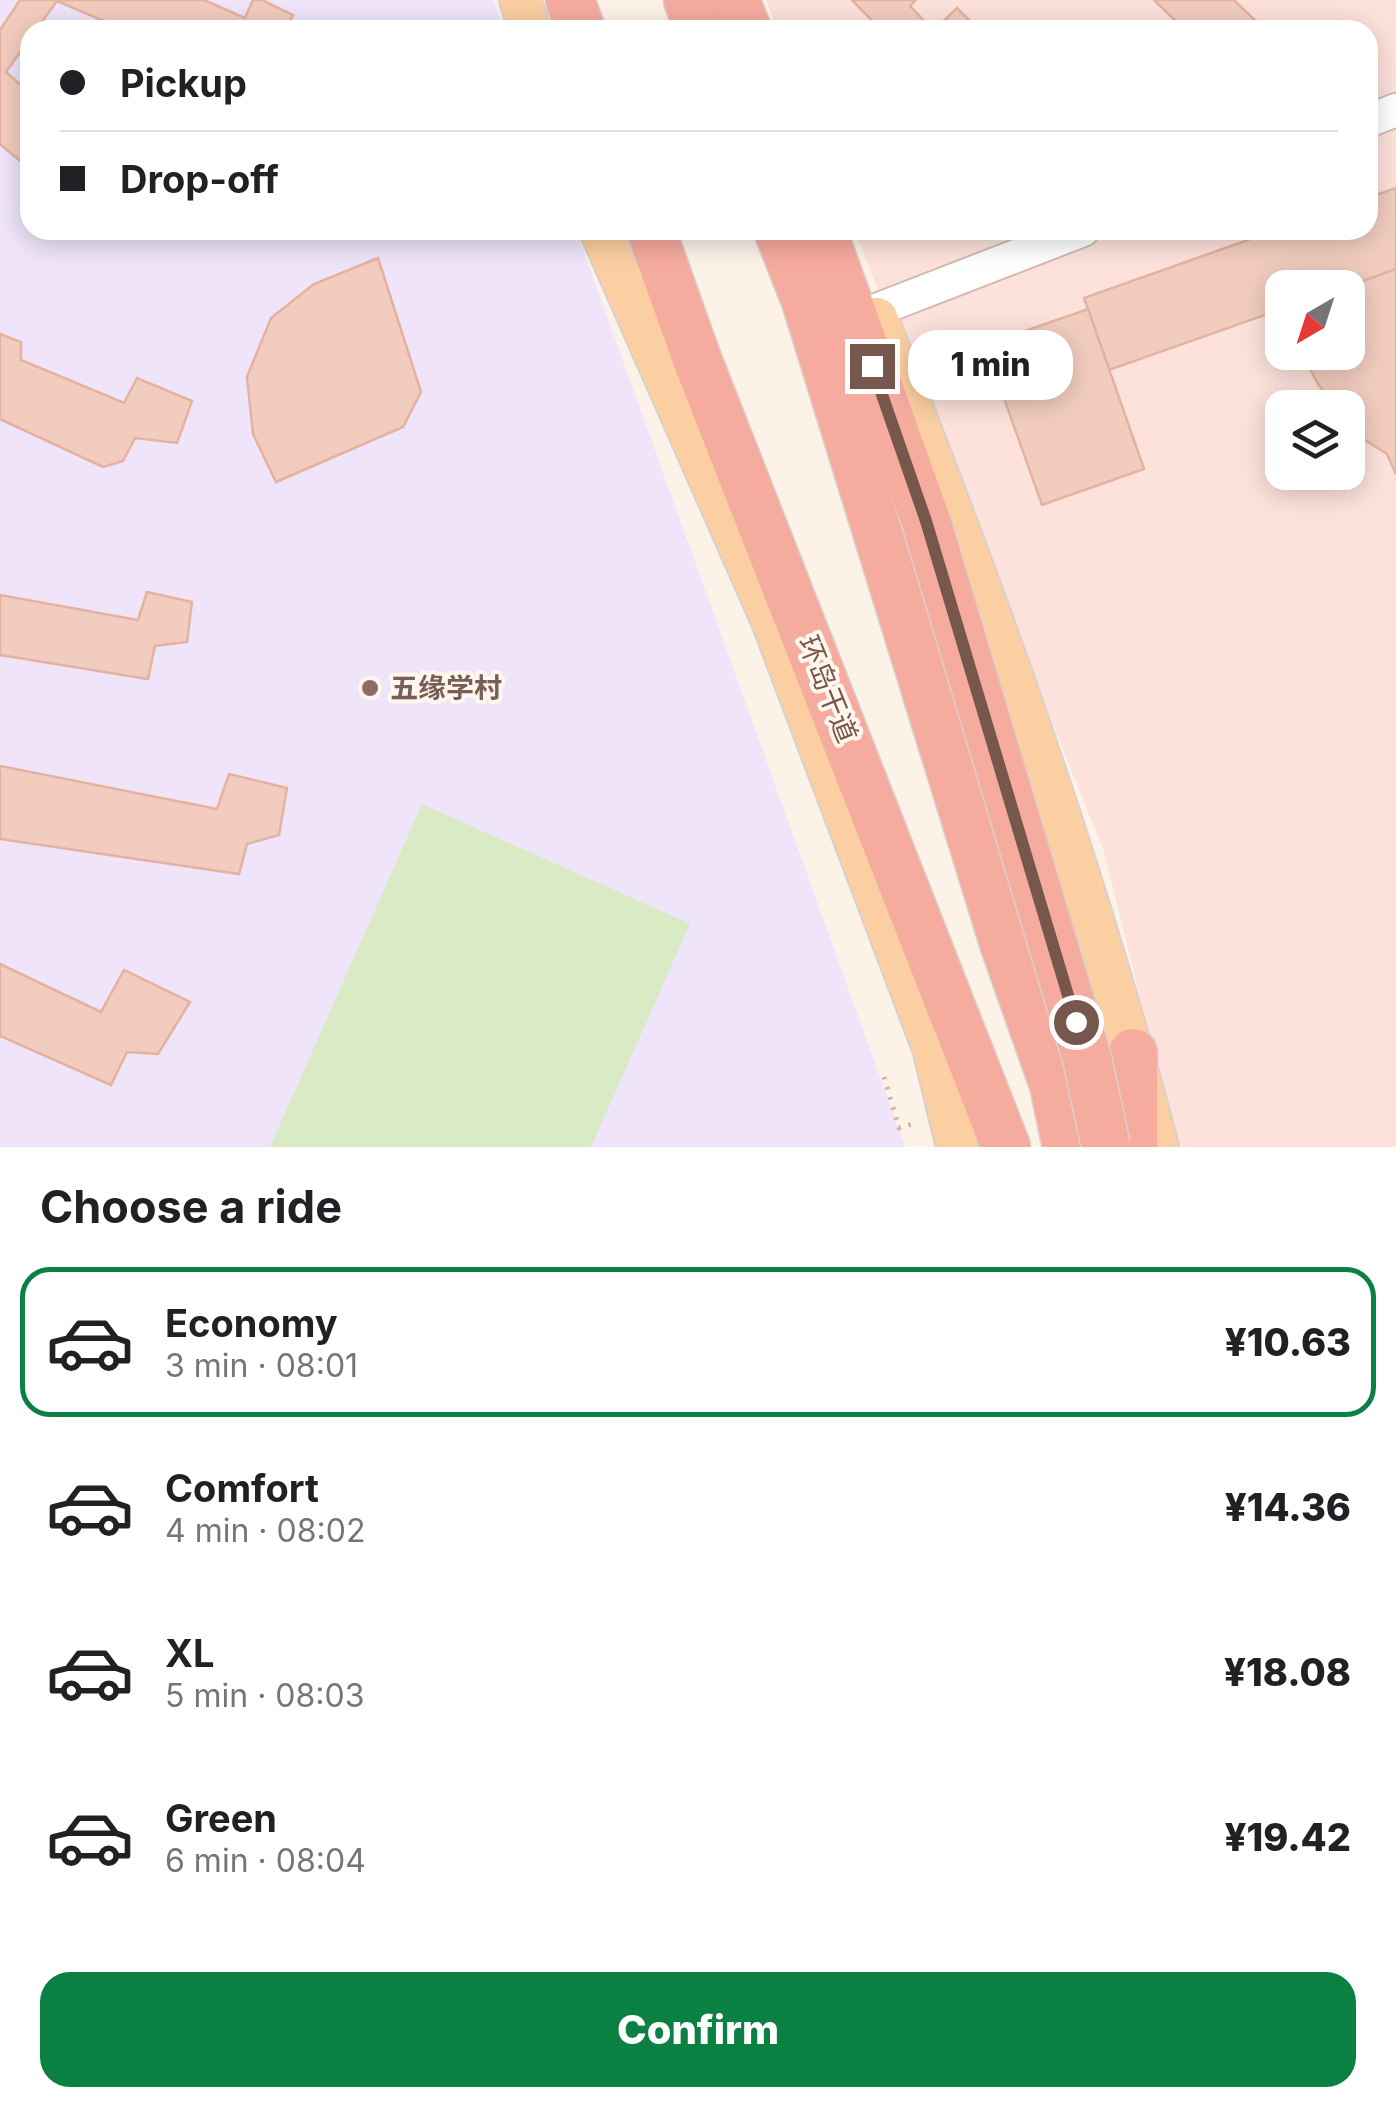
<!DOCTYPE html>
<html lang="en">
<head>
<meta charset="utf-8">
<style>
  :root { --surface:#fff; --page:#f2f2f2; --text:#202124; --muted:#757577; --line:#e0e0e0; --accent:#0b8043 }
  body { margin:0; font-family:Inter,"Noto Sans SC",sans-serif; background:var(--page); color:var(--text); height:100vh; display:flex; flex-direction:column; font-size:38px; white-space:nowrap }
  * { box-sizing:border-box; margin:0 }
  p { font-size:32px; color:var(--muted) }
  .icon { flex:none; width:55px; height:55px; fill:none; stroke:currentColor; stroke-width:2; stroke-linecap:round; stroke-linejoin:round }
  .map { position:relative; height:1147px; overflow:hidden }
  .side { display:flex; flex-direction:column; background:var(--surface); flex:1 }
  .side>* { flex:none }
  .guide { position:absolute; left:20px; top:20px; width:1358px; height:220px; border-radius:30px; box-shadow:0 5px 25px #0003; display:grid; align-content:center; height:220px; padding:0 40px; background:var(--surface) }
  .needle { width:65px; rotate:219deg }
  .fabs { position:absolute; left:1265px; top:270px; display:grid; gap:20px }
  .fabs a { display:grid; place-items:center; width:100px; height:100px; border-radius:20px; background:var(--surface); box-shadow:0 5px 25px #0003; font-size:50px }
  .end { position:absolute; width:45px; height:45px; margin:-22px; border:12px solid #77564b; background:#fff; box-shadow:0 0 0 5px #fff }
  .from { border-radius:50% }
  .bubble { position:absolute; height:70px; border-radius:30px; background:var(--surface); box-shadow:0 5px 25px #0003; font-size:32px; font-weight:800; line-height:70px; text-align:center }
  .guide b { display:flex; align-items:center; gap:35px; height:95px; font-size:38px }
  .guide b+b { border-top:2px solid var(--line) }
  .guide i { width:25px; height:25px; background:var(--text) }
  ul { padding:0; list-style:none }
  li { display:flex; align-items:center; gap:30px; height:150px; margin:0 20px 15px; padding:0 20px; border:5px solid transparent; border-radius:30px }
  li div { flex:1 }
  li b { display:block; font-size:38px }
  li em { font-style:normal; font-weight:800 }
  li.selected { border-color:var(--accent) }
  li>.icon { width:90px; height:90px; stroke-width:1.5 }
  h2 { padding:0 40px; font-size:45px; line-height:120px }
  .primary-button { display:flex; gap:20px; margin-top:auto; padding:20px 40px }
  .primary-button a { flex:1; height:115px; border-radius:30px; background:var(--accent); color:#fff; font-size:40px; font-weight:800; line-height:115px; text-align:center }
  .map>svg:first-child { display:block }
  .commercial { fill:#fde2db; fill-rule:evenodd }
  .education { fill:#efe4f9 }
  .green { fill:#d9ebc5 }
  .building { fill:#f2cdbf; stroke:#e5b29f; stroke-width:2.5 }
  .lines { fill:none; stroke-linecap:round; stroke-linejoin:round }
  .minor-casing { stroke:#d1bbaf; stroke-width:36 }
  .major-casing { stroke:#d9d0cd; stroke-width:44 }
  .highway-casing { stroke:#d9d0cd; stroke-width:51 }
  .path { stroke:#d7b0a2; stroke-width:5; stroke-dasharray:2.5 8; stroke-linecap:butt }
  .minor { stroke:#fff; stroke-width:32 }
  .major { stroke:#fbcfa1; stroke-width:40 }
  .highway { stroke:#f6ab9f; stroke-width:48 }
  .highway-bridge-casing { stroke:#d9d0cd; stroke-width:51; stroke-linecap:butt }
  .highway-bridge { stroke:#f6ab9f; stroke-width:48 }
  .route { stroke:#77564b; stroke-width:12 }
  .education-dot { fill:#8d6e63; stroke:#fff6ee; stroke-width:4 }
  .labels { text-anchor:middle; stroke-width:8; stroke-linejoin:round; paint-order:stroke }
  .education-label { font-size:28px; font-weight:bold; fill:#785e54; stroke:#fff6ee; text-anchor:start }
  .street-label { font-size:28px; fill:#77564b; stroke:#fff6ee }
</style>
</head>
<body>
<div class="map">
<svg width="1396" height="1147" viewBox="0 0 1396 1147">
  <rect width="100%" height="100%" fill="#fcf2e8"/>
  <!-- commercial -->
  <path class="commercial" d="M 766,0 L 1396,0 L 1396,1147 L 1176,1147 L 1105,854 L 854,230 L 1368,230 L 1368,30 L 777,30 ZM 1282,288 L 1348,288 L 1348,352 L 1282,352 ZM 1282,408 L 1348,408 L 1348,472 L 1282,472 Z"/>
  <!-- education -->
  <polygon class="education" points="0,0 493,0 504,30 30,30 30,230 576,230 905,1147 0,1147"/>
  <!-- green -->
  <polygon class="green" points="422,804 690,924 591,1147 270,1147"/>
  <!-- building -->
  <g class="building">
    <polygon points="20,0 204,0 245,18 253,0 262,0 293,15 286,30 125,30 57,1 36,30 30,30 30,38 6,72 30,93 30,169 0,144 0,30"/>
    <polygon points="852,0 916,0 910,6 933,30 881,30"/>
    <polygon points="1154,0 1234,0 1265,30 1185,30"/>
    <polygon points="957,8 979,30 934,30"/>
    <polygon points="1396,188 1396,269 1344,288 1282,288 1282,309 1109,370 1084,298 1276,230 1368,230 1368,198"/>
    <polygon points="378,258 421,392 403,427 276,482 253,434 247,377 271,318 314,284"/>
    <polygon points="1396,269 1396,474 1387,454 1365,440 1348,420 1348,408 1337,408 1318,384 1301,352 1348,352 1348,288 1344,288"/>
    <polygon points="1088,309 1144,469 1042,505 985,345"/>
    <polygon points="0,334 21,342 21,360 124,403 137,378 192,401 177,443 135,438 123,461 103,467 0,419"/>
    <polygon points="147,592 192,602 187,642 155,646 148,679 0,655 0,595 138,620"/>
    <polygon points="0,766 217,809 229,774 287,788 279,835 247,844 239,874 0,839"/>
    <polygon points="0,964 101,1012 124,970 190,1002 158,1054 127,1052 111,1085 0,1036"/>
  </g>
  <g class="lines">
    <defs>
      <g id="minor">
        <polyline points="1368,121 1396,110"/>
        <polyline points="874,311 1083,230"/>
      </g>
      <g id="major">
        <polyline points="520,0 530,30"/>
        <polyline points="600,230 772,621 933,1048 957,1147"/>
        <path d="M 877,318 C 985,590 1084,863 1158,1147"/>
      </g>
      <g id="highway">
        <polyline points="570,0 581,30"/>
        <polyline points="688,0 699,30"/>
        <polyline points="735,0 747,30"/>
        <polyline points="651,230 697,359 1006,1147"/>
        <polyline points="778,230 806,301 1004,943 1054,1085 1067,1147"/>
        <polyline points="822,230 926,521"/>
        <polyline points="1133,1147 1133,1053"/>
      </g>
    </defs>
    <!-- minor casing -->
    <use href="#minor" class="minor-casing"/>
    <!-- major casing -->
    <use href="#major" class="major-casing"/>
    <!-- highway casing -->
    <use href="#highway" class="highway-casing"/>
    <!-- path -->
    <polyline class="path" points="884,1077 899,1128 918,1122"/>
    <!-- minor -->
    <use href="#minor" class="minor"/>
    <!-- major -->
    <use href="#major" class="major"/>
    <!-- highway -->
    <use href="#highway" class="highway"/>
    <defs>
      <polyline id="highway-bridge" points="926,521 1087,1058 1106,1147"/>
    </defs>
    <!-- highway-bridge casing -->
    <use href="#highway-bridge" class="highway-bridge-casing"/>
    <!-- highway-bridge -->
    <use href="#highway-bridge" class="highway-bridge"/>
  </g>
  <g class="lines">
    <!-- route -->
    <polyline class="route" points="872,366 926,521 1076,1022"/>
  </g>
  <!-- markers -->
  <circle class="education-dot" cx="370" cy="688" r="10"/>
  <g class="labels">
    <!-- education labels -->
    <g class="education-label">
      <text x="390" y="698">五缘学村</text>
    </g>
    <!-- street labels -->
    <g class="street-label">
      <text transform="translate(828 689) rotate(68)" y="10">环岛干道</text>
    </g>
  </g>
</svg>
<div class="fabs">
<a><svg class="needle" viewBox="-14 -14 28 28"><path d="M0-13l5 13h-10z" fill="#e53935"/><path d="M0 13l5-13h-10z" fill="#757577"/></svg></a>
<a><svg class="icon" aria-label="layers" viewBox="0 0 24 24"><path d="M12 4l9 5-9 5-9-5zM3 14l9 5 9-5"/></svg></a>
</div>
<i class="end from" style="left:1076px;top:1022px"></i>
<i class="end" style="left:872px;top:366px"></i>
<div class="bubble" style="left:908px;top:330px;width:165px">1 min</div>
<div class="guide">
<b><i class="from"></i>Pickup</b>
<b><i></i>Drop-off</b>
</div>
</div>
<section class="side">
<h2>Choose a ride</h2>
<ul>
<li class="selected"><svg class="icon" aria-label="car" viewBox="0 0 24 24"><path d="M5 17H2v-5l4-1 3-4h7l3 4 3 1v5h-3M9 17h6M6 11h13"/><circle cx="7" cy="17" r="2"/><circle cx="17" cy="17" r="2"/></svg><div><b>Economy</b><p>3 min · 08:01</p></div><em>¥10.63</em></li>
<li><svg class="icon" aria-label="car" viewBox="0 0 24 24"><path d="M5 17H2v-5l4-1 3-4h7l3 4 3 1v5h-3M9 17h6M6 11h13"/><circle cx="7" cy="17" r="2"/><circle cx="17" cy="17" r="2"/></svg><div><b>Comfort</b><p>4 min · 08:02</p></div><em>¥14.36</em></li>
<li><svg class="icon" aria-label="car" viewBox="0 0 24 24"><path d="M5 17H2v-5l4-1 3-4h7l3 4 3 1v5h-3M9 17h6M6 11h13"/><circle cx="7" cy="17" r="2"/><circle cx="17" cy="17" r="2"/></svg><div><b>XL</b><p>5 min · 08:03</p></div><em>¥18.08</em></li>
<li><svg class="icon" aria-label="car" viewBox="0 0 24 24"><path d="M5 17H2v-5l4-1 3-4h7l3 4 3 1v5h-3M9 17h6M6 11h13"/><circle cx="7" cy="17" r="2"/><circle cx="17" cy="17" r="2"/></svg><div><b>Green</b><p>6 min · 08:04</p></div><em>¥19.42</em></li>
</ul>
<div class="primary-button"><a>Confirm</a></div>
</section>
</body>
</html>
